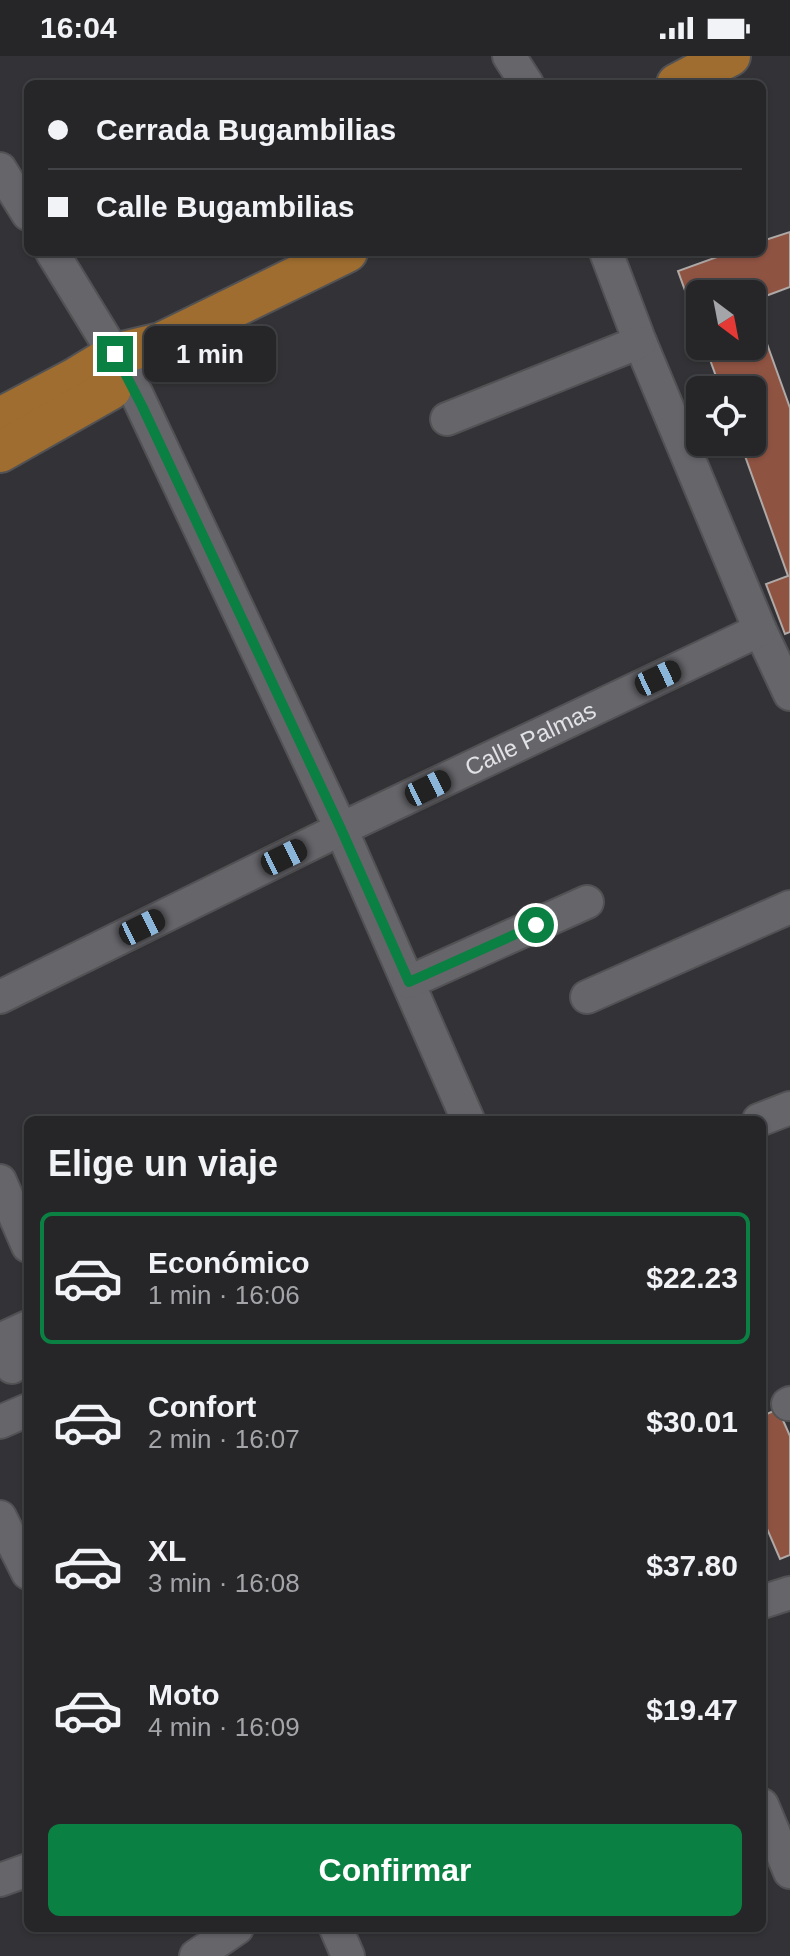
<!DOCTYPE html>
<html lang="es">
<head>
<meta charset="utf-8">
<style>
  :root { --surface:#262629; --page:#2e2e31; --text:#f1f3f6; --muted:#a4a5a8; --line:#424346; --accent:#0b8043 }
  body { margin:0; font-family:Helvetica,sans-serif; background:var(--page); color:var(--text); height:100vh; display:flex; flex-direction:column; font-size:30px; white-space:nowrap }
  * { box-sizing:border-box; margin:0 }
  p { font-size:26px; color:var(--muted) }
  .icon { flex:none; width:44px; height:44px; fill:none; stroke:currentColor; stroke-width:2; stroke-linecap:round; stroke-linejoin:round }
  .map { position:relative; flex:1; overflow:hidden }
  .side { position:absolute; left:24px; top:1060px; width:742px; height:816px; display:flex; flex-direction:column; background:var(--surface); border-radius:12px; box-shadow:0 2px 6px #0004,0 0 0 2px var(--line) }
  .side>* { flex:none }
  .top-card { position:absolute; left:24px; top:24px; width:742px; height:176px; border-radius:12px; box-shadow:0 2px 6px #0004,0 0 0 2px var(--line); display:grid; align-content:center; height:176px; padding:0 24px; background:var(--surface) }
  .needle { width:52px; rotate:148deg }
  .tools { position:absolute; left:686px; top:224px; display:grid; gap:16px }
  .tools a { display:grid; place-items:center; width:80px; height:80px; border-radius:12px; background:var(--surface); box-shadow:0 2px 6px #0004,0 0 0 2px var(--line); font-size:40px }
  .end { position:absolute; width:36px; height:36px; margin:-18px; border:10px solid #0b8043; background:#fff; box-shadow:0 0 0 4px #fff }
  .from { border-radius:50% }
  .bubble { position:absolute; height:56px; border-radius:12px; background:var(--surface); box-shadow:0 2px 6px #0004,0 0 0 2px var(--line); font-size:26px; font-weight:700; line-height:56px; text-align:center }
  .car { position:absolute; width:24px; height:48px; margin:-24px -12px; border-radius:10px; box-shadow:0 0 6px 2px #0007; background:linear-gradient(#222 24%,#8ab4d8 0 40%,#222 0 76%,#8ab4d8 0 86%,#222 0) }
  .top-card b { display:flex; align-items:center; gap:28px; height:76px; font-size:30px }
  .top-card b+b { border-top:2px solid var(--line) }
  .top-card i { width:20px; height:20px; background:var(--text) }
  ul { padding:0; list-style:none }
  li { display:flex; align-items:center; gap:24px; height:132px; margin:0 16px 12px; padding:0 8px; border:4px solid transparent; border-radius:12px }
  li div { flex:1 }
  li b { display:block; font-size:30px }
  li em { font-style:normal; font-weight:700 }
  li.active { border-color:var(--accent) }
  li>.icon { width:72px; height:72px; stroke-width:1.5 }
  h2 { padding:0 24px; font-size:36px; line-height:96px }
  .action { display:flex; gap:16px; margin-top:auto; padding:16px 24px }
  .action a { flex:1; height:92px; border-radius:12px; background:var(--accent); color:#fff; font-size:32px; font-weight:700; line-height:92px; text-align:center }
  .status { display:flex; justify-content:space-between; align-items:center; height:56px; padding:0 40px; background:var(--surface); direction:ltr }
  .status svg { height:22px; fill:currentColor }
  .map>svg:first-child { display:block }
  .building { fill:#8f5342; stroke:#afa9a7; stroke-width:2 }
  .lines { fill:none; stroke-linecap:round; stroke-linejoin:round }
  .minor-casing { stroke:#525255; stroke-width:36 }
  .major-casing { stroke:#525255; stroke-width:44 }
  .minor { stroke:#65656a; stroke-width:32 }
  .major { stroke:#9e6d2f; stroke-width:40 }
  .route { stroke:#0b8043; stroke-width:10 }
  .labels { text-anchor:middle; stroke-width:7; stroke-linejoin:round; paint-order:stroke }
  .street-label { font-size:24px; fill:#e1e2e4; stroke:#333337 }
</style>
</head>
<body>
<div class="status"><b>16:04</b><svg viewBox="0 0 49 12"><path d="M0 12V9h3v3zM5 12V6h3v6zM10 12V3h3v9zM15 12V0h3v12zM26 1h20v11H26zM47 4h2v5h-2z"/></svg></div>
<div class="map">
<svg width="790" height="1900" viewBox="0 0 790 1900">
  <rect width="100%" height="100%" fill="#333337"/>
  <!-- building -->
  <g class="building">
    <polygon points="790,176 790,231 752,245 752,238 700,238 700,276 678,215 731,196 762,196 762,185"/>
    <polygon points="752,246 790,352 790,576 785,578 766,528 788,520 740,386 752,386 752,334 721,334 705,290 752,290"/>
    <polygon points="778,1353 790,1380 790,1499 780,1503 762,1461 762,1360"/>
  </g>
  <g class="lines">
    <defs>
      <g id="minor">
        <polyline points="509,0 527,28"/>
        <polyline points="0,113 28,158"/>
        <polyline points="52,196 129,322 341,773 468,1064"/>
        <polyline points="606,196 640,286 760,574 790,638"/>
        <polyline points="447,363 640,286"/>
        <polyline points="409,926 587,846"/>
        <path id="s1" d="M 0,941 L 341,773 L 760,574"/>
        <polyline points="587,941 790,851"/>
        <polyline points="759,1064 790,1052"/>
        <polyline points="0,1125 28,1190"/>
        <polyline points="12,1311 5,1286 6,1281 28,1271"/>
        <polyline points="788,1348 790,1347"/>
        <polyline points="0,1366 28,1354"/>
        <polyline points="0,1461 28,1517"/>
        <polyline points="762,1546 790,1537"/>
        <polyline points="762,1749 790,1816"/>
        <polyline points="0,1824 28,1814"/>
        <polyline points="336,1872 348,1900"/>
        <polyline points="196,1900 237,1872"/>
      </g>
      <g id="major">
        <polyline points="677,28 730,0"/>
        <polyline points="0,362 74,323 115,298 161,287 347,196"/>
        <polyline points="0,396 111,333"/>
      </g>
    </defs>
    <!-- minor casing -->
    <use href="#minor" class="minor-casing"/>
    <!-- major casing -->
    <use href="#major" class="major-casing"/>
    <!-- minor -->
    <use href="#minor" class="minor"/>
    <!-- major -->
    <use href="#major" class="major"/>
  </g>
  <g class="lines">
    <!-- route -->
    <polyline class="route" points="115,298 142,350 341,773 409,926 536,869"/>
  </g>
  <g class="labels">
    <!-- street labels -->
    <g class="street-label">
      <text dy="8" stroke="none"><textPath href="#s1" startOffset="590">Calle Palmas</textPath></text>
    </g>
  </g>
</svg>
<div class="tools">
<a><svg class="needle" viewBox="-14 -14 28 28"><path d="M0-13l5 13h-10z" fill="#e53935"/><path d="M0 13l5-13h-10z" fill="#a4a5a8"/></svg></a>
<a><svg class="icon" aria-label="locate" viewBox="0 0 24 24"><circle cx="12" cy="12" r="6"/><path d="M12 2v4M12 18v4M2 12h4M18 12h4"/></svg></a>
</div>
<i class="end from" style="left:536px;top:869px"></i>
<i class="end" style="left:115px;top:298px"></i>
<div class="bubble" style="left:144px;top:270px;width:132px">1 min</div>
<i class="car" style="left:658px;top:622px;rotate:65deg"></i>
<i class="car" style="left:428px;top:732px;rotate:64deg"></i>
<i class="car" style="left:284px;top:801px;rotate:64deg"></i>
<i class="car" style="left:142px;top:871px;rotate:64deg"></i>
<div class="top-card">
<b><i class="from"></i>Cerrada Bugambilias</b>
<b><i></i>Calle Bugambilias</b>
</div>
<section class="side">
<h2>Elige un viaje</h2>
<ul>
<li class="active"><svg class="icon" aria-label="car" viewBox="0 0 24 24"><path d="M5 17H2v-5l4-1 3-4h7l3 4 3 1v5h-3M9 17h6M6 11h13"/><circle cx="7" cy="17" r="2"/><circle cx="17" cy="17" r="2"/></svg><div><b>Económico</b><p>1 min · 16:06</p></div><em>$22.23</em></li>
<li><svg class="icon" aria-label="car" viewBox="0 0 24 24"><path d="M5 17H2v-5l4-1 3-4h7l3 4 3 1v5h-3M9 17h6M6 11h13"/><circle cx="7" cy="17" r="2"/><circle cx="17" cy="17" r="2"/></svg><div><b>Confort</b><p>2 min · 16:07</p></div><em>$30.01</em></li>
<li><svg class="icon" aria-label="car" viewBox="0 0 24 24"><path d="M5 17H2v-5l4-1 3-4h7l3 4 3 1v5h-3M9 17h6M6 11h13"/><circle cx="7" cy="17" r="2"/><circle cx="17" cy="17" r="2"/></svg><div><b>XL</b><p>3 min · 16:08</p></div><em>$37.80</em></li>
<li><svg class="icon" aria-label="car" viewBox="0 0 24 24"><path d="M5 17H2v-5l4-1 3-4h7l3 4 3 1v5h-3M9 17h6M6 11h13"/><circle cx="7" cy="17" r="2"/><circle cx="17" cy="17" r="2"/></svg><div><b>Moto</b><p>4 min · 16:09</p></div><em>$19.47</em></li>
</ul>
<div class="action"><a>Confirmar</a></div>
</section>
</div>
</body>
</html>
